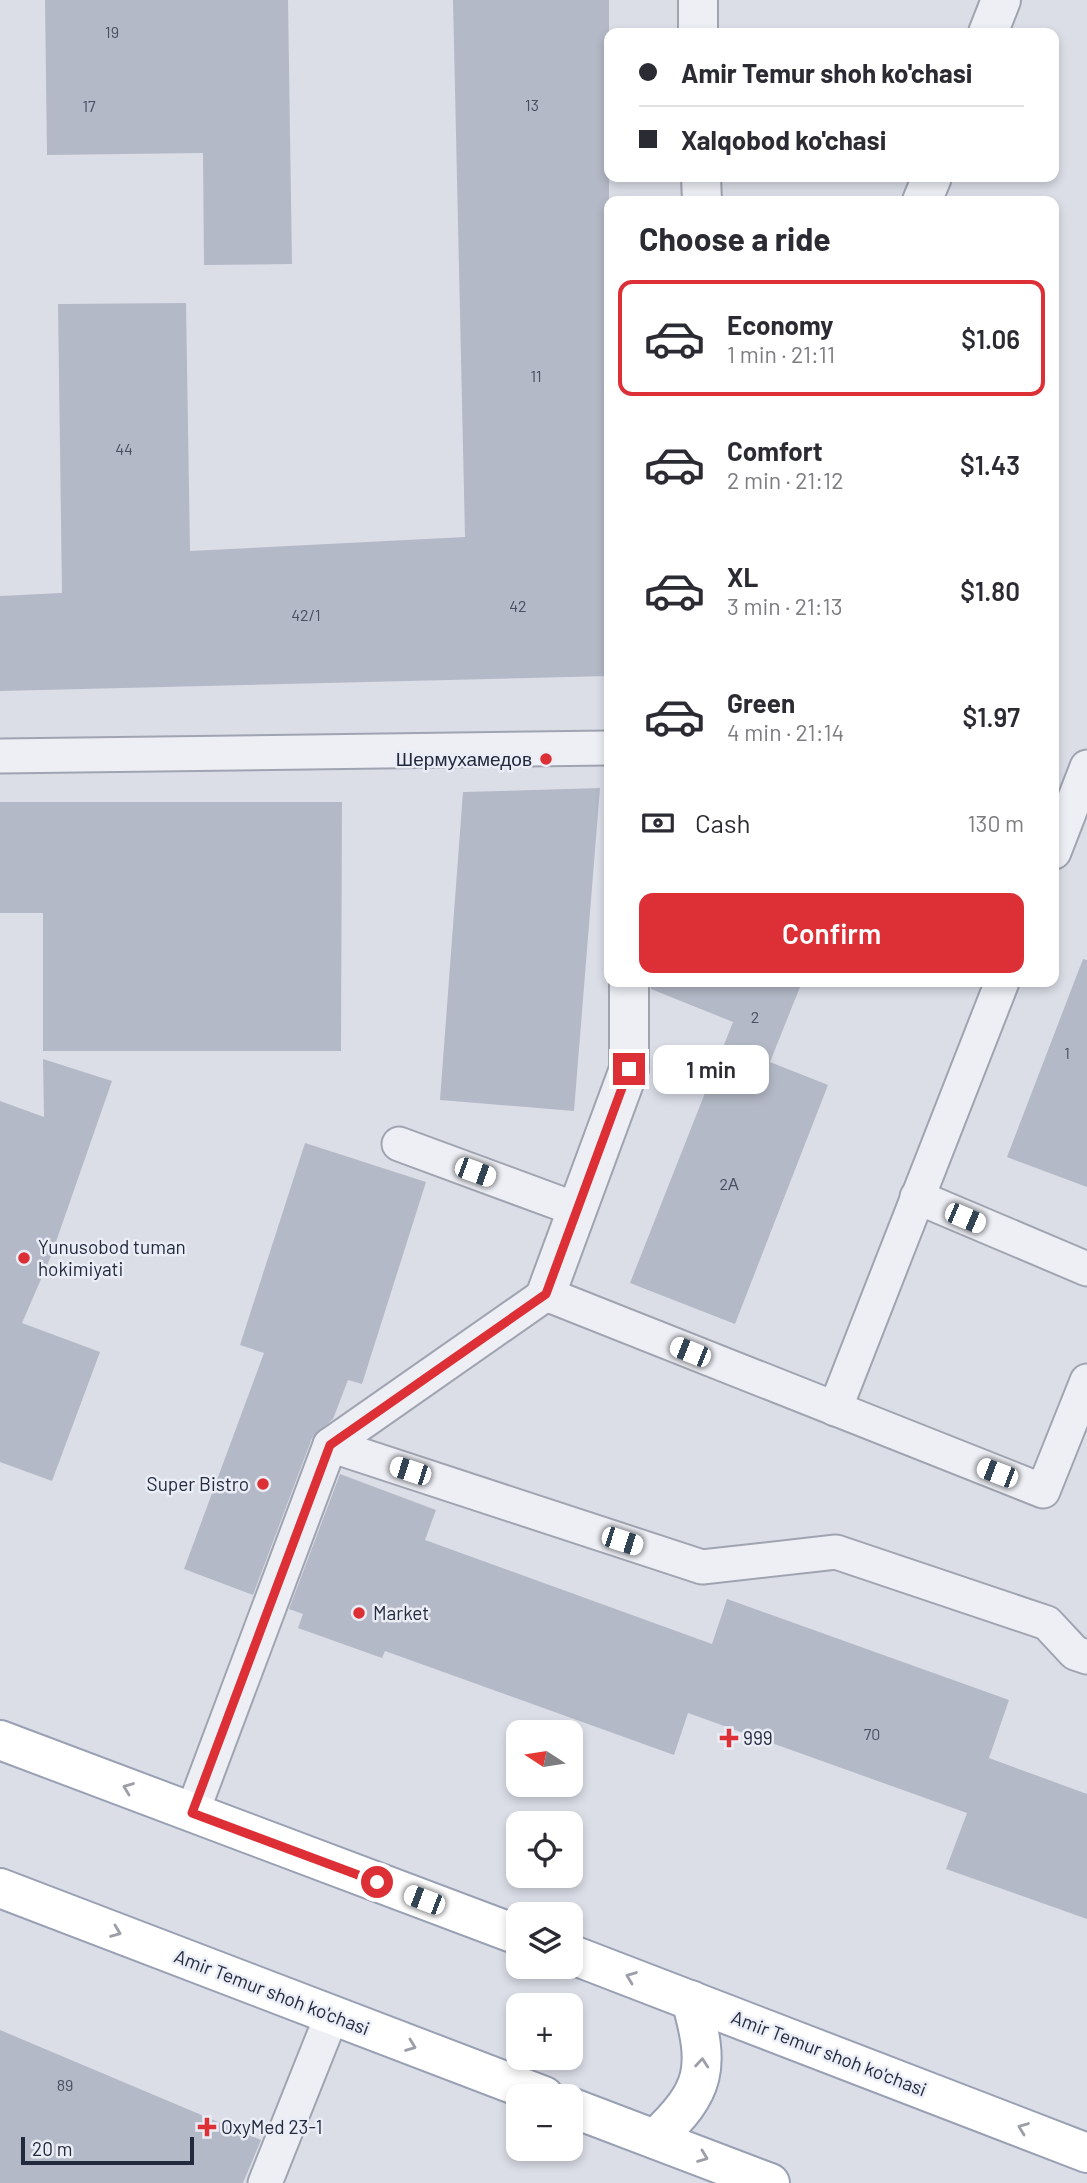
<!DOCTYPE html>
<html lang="en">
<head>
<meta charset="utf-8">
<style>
  :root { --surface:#fff; --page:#f2f2f3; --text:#2b2b33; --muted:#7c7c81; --line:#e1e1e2; --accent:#dc3036 }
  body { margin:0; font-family:Barlow,sans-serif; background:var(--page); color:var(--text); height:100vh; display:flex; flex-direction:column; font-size:26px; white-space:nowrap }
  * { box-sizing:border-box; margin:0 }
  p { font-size:23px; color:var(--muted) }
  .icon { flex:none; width:38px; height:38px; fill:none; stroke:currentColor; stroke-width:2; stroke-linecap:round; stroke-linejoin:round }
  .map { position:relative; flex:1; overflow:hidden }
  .sheet { position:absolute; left:604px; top:196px; width:455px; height:791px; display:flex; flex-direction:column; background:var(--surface); border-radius:14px; box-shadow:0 4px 10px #0003 }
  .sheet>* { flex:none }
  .banner { position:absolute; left:604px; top:28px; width:455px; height:154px; border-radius:14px; box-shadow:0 4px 10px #0003; display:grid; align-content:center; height:154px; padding:0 35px; background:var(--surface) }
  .needle { width:46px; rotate:282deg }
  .tools { position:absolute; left:506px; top:1720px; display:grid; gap:14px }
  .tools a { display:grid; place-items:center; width:77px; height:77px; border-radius:14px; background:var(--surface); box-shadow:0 4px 10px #0003; font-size:35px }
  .scale { position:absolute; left:21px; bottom:18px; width:173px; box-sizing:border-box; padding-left:7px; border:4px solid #232a3e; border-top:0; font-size:19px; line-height:24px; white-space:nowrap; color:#232a3e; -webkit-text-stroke:5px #eaedf5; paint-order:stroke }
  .end { position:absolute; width:32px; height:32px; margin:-16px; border:9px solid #dc3036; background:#fff; box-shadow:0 0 0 4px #fff }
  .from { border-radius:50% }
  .bubble { position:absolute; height:49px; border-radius:14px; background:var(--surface); box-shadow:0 4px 10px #0003; font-size:23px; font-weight:600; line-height:49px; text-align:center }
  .car { position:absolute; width:21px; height:42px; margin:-21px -10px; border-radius:9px; box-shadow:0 0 5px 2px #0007; background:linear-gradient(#fff 24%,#345 0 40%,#fff 0 76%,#345 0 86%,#fff 0) }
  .banner b { display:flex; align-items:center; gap:24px; height:66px; font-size:26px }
  .banner b+b { border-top:2px solid var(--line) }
  .banner i { width:18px; height:18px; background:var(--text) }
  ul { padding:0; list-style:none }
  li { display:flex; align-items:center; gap:21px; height:116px; margin:0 14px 10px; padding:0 21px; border:4px solid transparent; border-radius:14px }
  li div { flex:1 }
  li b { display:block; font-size:26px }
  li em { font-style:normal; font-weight:600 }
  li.current { border-color:var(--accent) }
  li>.icon { width:63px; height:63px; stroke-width:1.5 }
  h2 { padding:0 35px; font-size:32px; line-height:84px }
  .pay { display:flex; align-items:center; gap:18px; height:77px; padding:0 35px; font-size:26px }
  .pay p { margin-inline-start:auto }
  .cta { display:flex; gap:14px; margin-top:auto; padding:14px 35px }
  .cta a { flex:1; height:80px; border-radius:14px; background:var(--accent); color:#fff; font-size:28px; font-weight:600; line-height:80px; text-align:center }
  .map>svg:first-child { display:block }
  .building { fill:#b4b9c7 }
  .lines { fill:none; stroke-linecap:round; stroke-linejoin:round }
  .lane-casing { stroke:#a0a4b1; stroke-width:37 }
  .street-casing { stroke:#a0a4b1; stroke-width:42 }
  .primary-casing { stroke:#99a0b4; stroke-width:42 }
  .lane { stroke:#edeff5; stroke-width:33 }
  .street { stroke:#edeff5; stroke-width:38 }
  .primary { stroke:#fff; stroke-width:38 }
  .oneway { stroke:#9c9fa8 }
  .route { stroke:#dc3036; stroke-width:9 }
  .poi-dot { fill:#dc3036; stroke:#eaedf5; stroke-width:2.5 }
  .labels { text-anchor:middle; stroke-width:5; stroke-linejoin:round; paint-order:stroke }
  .number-label { font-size:16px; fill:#474e60 }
  .poi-label { font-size:19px; fill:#232a3e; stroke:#eaedf5; text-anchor:start }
  .street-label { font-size:19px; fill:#232a3e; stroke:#eaedf5 }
</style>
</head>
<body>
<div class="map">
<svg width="1087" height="2183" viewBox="0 0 1087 2183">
  <rect width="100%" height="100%" fill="#dbdee7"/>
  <!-- building -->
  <g class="building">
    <polygon points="45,0 288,0 292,264 204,265 203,153 47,155"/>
    <polygon points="453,0 609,0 609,676 0,691 0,596 62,593 58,304 186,303 190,551 465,537"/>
    <polygon points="600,788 574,1111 440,1100 463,792"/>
    <polygon points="0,802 342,802 341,1051 43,1051 43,913 0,913"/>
    <polygon points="1083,959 1087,960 1087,1187 1007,1157"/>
    <polygon points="651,982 802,982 770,1062 828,1085 735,1324 630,1283 733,1022 651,989"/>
    <polygon points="43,1059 112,1081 51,1256 22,1323 100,1352 52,1481 0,1462 0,1101 44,1117"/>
    <polygon points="305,1143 426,1182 362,1384 348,1380 333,1419 312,1438 253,1595 184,1569 264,1353 240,1345"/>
    <polygon points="340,1474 436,1510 425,1540 712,1644 727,1599 1009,1700 989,1758 1087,1794 1087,1919 946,1869 967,1813 688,1713 674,1755 385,1651 382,1658 298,1628 303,1614 289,1609"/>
    <polygon points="0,2030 261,2140 243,2183 0,2183"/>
  </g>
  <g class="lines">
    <defs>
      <g id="lane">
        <polyline points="0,756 609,748"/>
        <polyline points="1054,852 1087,767"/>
        <polyline points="399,1144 578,1210"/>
        <polyline points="917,1197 1087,1269"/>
        <polyline points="835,1409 1002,982"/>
        <polyline points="330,1445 702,1567 836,1552 1047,1623 1075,1653 1087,1657"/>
        <polyline points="192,1813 330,1445 546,1294 1043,1491 1087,1381"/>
        <polyline points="265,2183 332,2015"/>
      </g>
      <g id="street">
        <polyline points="698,0 698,33"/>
        <polyline points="988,33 1001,0"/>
        <polyline points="701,177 702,201"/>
        <polyline points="922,201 932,177"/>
        <polyline points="546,1294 629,1069 629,982"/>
      </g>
      <g id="primary">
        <polyline points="0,1740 518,1935"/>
        <polyline points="0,1888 544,2096"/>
        <polyline points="570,1954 1087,2153"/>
        <polyline points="570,2107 770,2183"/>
        <path d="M 655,2139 C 707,2090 710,2068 691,2000"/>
      </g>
    </defs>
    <!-- lane casing -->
    <use href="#lane" class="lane-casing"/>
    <!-- street casing -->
    <use href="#street" class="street-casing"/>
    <!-- primary casing -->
    <use href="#primary" class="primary-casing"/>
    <!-- lane -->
    <use href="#lane" class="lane"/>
    <!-- street -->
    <use href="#street" class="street"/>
    <!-- primary -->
    <use href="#primary" class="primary"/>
  </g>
  <!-- one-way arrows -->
  <defs><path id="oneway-chevron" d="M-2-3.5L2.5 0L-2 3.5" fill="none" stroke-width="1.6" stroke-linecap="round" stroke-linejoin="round" transform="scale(1.75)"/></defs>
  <g class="oneway">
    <use href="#oneway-chevron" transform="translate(128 1788) rotate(-159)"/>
    <use href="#oneway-chevron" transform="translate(116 1932) rotate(21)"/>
    <use href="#oneway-chevron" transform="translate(631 1977) rotate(-159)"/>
    <use href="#oneway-chevron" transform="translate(411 2046) rotate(21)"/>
    <use href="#oneway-chevron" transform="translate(702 2063) rotate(-85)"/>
    <use href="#oneway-chevron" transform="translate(1023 2128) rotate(-159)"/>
    <use href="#oneway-chevron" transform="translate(703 2157) rotate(21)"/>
  </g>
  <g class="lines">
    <!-- route -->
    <polyline class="route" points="377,1882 192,1813 330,1445 546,1294 629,1069"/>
  </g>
  <!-- markers -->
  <g class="poi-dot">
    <circle cx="546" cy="759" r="7"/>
    <circle cx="24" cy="1258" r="7"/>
    <circle cx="263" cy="1484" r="7"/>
    <circle cx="359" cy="1613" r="7"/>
    <path d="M725.5 1727.5h7v7h7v7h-7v7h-7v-7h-7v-7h7z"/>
    <path d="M203.5 2116.5h7v7h7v7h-7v7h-7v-7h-7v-7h7z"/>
  </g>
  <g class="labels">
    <!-- number labels -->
    <g class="number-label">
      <text x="112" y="38">19</text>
      <text x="532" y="111">13</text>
      <text x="89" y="112">17</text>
      <text x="536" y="382">11</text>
      <text x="124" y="455">44</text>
      <text x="518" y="612">42</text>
      <text x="306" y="621">42/1</text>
      <text x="755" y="1023">2</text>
      <text x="1067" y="1059">1</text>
      <text x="729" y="1190">2А</text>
      <text x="872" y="1740">70</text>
      <text x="65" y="2091">89</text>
    </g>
    <!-- poi labels -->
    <g class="poi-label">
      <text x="532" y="766" text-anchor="end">Шермухамедов</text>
      <text x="38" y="1254">Yunusobod tuman<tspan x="38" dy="22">hokimiyati</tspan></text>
      <text x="249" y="1491" text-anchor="end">Super Bistro</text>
      <text x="373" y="1620">Market</text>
      <text x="743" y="1745">999</text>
      <text x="221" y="2134">OxyMed 23-1</text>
    </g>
    <!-- street labels -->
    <g class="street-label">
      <text transform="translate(272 1992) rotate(21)" y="7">Amir Temur shoh ko'chasi</text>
      <text transform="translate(829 2053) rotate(21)" y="7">Amir Temur shoh ko'chasi</text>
    </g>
  </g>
</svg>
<div class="tools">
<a><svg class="needle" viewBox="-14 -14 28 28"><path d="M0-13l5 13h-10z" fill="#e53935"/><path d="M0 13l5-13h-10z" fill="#7c7c81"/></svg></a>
<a><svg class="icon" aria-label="locate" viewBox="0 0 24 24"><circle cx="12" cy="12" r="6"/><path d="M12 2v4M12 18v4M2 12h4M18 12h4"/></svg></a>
<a><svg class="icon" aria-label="layers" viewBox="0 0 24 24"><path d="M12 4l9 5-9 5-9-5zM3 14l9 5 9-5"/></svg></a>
<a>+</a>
<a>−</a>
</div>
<div class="scale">20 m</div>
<i class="end from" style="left:377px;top:1882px"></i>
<i class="end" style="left:629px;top:1069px"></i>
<div class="bubble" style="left:653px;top:1045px;width:116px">1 min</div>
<i class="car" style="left:475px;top:1172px;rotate:110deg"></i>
<i class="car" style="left:965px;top:1218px;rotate:113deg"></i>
<i class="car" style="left:690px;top:1352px;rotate:292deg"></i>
<i class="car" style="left:410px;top:1471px;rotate:288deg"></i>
<i class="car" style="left:997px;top:1473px;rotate:291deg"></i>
<i class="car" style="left:622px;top:1541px;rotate:108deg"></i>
<i class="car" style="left:424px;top:1900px;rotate:291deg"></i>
<div class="banner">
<b><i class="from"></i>Amir Temur shoh ko'chasi</b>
<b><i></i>Xalqobod ko'chasi</b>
</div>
<section class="sheet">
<h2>Choose a ride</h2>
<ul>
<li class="current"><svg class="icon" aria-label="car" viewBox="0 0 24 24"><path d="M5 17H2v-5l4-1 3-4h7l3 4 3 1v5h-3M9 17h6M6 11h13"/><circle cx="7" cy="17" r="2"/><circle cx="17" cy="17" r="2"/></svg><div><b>Economy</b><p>1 min · 21:11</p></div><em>$1.06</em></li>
<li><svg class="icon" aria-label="car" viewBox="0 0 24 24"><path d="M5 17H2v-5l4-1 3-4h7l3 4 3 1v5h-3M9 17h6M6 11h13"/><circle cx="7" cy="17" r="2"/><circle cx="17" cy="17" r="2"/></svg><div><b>Comfort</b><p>2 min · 21:12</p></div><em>$1.43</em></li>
<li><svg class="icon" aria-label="car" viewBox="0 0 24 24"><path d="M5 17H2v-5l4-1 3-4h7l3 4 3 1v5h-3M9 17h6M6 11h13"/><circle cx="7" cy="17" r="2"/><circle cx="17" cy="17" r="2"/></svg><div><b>XL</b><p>3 min · 21:13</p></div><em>$1.80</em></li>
<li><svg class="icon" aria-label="car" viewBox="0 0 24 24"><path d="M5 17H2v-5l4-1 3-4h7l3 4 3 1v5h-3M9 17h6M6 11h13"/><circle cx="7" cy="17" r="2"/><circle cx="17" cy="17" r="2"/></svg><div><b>Green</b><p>4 min · 21:14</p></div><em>$1.97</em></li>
</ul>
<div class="pay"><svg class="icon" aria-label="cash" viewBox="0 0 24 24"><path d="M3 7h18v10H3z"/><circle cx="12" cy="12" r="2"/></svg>Cash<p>130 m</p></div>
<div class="cta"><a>Confirm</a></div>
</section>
</div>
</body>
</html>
